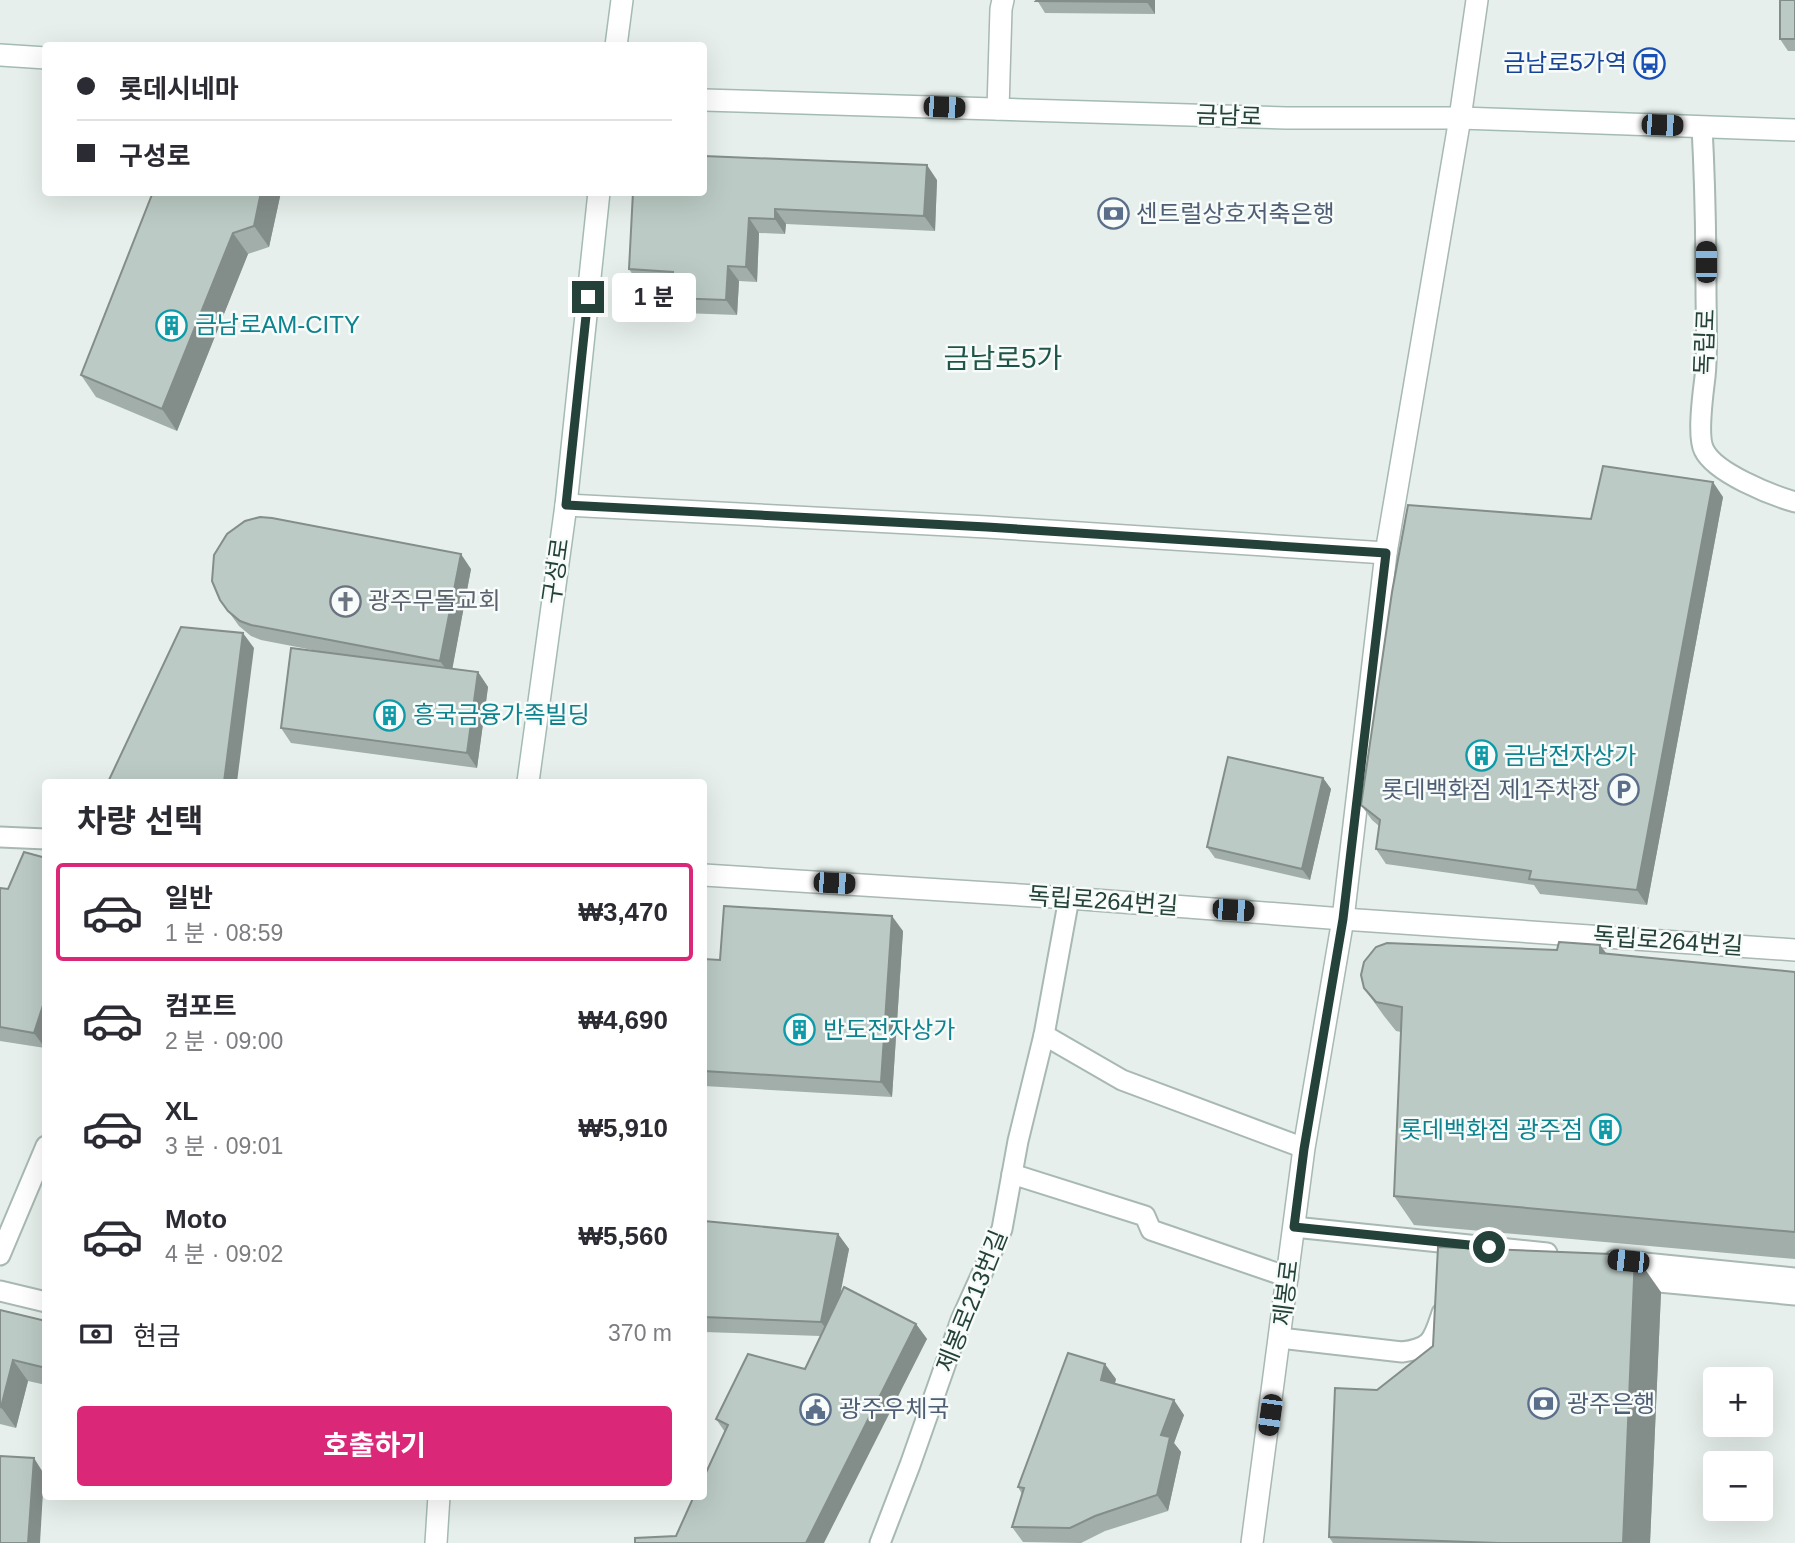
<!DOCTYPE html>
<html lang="ko">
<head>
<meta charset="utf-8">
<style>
  :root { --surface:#fff; --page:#f2f2f3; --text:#2b2b33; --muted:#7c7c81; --line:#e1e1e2; --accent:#db2777 }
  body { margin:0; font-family:Arial,"Noto Sans KR",sans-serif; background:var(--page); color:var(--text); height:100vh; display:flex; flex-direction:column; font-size:26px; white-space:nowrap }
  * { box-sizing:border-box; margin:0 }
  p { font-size:23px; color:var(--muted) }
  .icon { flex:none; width:38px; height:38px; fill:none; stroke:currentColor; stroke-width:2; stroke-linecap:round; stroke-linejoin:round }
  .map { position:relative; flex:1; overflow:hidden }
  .drawer { position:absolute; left:42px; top:779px; width:665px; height:721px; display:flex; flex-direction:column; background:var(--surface); border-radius:7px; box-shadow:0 7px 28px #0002 }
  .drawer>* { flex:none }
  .hud { position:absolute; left:42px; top:42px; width:665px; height:154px; border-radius:7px; box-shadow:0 7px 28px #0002; display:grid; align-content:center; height:154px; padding:0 35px; background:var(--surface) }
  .tools { position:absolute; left:1703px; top:1367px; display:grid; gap:14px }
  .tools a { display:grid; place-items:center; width:70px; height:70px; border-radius:7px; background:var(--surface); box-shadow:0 7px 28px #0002; font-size:35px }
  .end { position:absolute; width:32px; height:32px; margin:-16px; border:9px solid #24423a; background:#fff; box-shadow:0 0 0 4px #fff }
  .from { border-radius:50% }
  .bubble { position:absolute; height:49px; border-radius:7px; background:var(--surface); box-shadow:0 7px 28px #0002; font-size:23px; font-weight:700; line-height:49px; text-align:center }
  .car { position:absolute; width:21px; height:42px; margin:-21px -10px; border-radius:9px; box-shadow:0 0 5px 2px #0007; background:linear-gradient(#222 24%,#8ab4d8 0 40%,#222 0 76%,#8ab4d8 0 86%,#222 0) }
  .hud b { display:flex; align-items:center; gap:24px; height:66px; font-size:26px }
  .hud b+b { border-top:2px solid var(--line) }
  .hud i { width:18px; height:18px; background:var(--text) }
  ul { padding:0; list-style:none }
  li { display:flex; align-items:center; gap:21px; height:98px; margin:0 14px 10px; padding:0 21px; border:4px solid transparent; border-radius:7px }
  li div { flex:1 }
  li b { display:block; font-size:26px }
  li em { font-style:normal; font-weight:700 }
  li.active { border-color:var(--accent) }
  li>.icon { width:63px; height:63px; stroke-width:1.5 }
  h2 { padding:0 35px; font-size:32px; line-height:84px }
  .pay { display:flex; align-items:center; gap:18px; height:77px; padding:0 35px; font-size:26px }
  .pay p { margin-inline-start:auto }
  .button { display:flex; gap:14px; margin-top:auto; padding:14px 35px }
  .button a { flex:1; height:80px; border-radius:7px; background:var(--accent); color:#fff; font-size:28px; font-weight:700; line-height:80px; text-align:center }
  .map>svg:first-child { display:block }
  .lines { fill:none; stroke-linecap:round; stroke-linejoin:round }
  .lane-casing { stroke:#a8b8b2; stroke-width:23 }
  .street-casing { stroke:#a8b8b2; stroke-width:24 }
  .secondary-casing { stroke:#a4bbb3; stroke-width:24 }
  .lane { stroke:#fff; stroke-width:19 }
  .street { stroke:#fff; stroke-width:21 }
  .secondary { stroke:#fff; stroke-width:21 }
  .wall { fill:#a1aea9 }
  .shaded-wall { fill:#838d89 }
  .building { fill:#bbcac4; stroke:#838d89; stroke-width:2 }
  .route { stroke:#24423a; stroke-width:9 }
  .labels { text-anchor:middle; stroke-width:5; stroke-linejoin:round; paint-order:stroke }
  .transit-label { font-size:24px; fill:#164399; stroke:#f7fbf9; text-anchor:end }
  .street-label { font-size:24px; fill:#24423a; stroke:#f7fbf9 }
  .service-label { font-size:24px; fill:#4e5e75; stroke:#f7fbf9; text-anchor:start }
  .culture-label { font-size:24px; fill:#0d838f; stroke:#f7fbf9; text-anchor:start }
  .worship-label { font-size:24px; fill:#5b616d; stroke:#f7fbf9; text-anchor:start }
  .quarter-label { font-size:28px; fill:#1f5548; stroke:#f7fbf9 }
</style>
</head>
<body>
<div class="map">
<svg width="1795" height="1543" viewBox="0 0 1795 1543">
  <rect width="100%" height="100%" fill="#e6efeb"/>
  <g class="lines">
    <defs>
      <g id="lane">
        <path d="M 1702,127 C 1705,182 1706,236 1706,291 C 1706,320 1708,348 1705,377 C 1703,393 1697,437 1704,450 C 1715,473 1771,495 1795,502"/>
        <polyline points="0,837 46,839"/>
        <polyline points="1044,1035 1122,1080 1304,1148"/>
        <polyline points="1012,1174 1145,1216 1151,1230 1288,1277"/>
        <polyline points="1294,1227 1547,1253"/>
        <polyline points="0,1255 46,1146"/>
        <polyline points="1615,1260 1795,1278"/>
        <polyline points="1627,1279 1795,1295"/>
        <polyline points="0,1291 46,1302"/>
        <path d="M 1280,1338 L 1402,1352 C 1432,1348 1433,1340 1442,1313"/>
        <polyline points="880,1543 910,1465 961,1320 1002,1229 1018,1141 1044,1035 1069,898"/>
      </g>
      <g id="street">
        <polyline points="998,109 1001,9 1003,0"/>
        <polyline points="566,505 987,527 1386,553"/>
        <polyline points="704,875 1069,898 1343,919 1795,950"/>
        <polyline points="1252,1543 1304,1148 1343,919 1386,553 1460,118 1477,0"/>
      </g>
      <g id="secondary">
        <polyline points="616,46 622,0"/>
        <polyline points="0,55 46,58"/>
        <polyline points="704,100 1286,118 1460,118 1795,130"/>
        <polyline points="528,782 566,505 599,192"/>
        <polyline points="436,1543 439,1496"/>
      </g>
    </defs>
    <!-- lane casing -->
    <use href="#lane" class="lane-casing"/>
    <!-- street casing -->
    <use href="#street" class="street-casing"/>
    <!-- secondary casing -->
    <use href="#secondary" class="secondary-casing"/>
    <!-- lane -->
    <use href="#lane" class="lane"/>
    <!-- street -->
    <use href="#street" class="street"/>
    <!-- secondary -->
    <use href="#secondary" class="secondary"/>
  </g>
  <!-- wall -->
  <g class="wall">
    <polygon points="1037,0 1155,0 1155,14 1045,13"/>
    <polygon points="1795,0 1795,51 1788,51 1780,39"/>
    <polygon points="937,180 935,231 786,224 785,234 759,233 757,282 739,281 737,315 682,313 672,298 673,286 639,284 629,269 633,192"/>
    <polygon points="153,192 281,192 269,247 248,254 177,431 96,397 81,375"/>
    <polygon points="1723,497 1647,905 1540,894 1534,885 1386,864 1376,849 1379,826 1372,820 1361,805 1591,519"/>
    <polygon points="471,569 452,669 478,672 488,687 477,768 291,743 281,728 323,652 261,640 251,636 239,626 220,600"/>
    <polygon points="1323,778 1331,789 1310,880 1215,858 1207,847"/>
    <polygon points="46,858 46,1047 45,1048 0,1041 0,888 8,889"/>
    <polygon points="903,931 892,1097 704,1086 704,959 720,960"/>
    <polygon points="1600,945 1607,954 1795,972 1795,1259 1414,1225 1394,1196 1401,1032 1396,1031 1384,1016 1364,988"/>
    <polygon points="704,1221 838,1234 849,1249 839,1297 916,1324 927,1339 676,1536 725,1432 716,1419 805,1369 820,1336 704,1332"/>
    <polygon points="1661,1292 1650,1543 1333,1543 1329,1537 1377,1390"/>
    <polygon points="0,1310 46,1321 46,1385 28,1381 16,1428 0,1424"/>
    <polygon points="1116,1379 1115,1383 1184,1415 1174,1443 1181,1452 1168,1511 1105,1531 1081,1543 1023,1542 1012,1527 1022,1494 1018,1487"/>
  </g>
  <!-- shaded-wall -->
  <g class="shaded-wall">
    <polygon points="1147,0 1155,0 1155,14 1147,2"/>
    <polygon points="927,165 937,180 935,231 924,216"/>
    <polygon points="261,192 281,192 269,247 254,226"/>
    <polygon points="775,209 786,224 785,234 775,219"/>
    <polygon points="749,218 759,233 757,282 746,267"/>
    <polygon points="233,233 248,254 177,431 162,409"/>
    <polygon points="728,266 739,281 737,315 726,300"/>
    <polygon points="1713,482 1723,497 1647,905 1637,890"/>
    <polygon points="461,554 471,569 451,676 440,661"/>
    <polygon points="243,633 254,648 237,782 224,782"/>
    <polygon points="478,672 488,687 477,768 467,753"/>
    <polygon points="1323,778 1331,789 1310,880 1302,869"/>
    <polygon points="892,916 903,931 892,1097 881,1082"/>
    <polygon points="1600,945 1620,973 1600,953"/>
    <polygon points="46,996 46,1047 45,1048 34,1033"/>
    <polygon points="838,1234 849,1249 832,1337 821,1322"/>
    <polygon points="1635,1255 1661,1292 1650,1543 1623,1543"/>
    <polygon points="916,1324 927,1339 824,1543 806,1543"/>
    <polygon points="13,1360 28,1381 16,1428 1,1407"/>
    <polygon points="1105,1364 1116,1379 1112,1395 1101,1380"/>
    <polygon points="1174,1400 1184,1415 1174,1443 1181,1452 1168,1511 1157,1495 1161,1435"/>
    <polygon points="34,1458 44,1474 40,1543 28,1543"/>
  </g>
  <!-- building -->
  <g class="building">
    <polygon points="1037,0 1147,0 1147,2 1036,1"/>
    <rect x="1780" y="0" width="15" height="39"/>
    <polygon points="704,156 927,165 924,216 775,209 775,219 749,218 746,267 728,266 726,300 672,298 673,272 629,269 633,192 704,192"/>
    <polygon points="153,192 261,192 254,226 233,233 162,409 81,375"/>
    <polygon points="1603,466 1713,482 1637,890 1529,879 1531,871 1376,849 1380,820 1361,805 1392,592 1408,505 1591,519"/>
    <polygon points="260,517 272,518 461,554 440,661 251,625 240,621 228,611 220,600 212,581 214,555 227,534 245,521"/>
    <polygon points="181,627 243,633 224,782 108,782"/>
    <polygon points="291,648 478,672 467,753 281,728"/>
    <polygon points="1228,757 1323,778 1302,869 1207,847"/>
    <polygon points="24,852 46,858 46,996 34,1033 0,1027 0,888 8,889"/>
    <polygon points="724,906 892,916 881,1082 704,1071 704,959 720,960"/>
    <polygon points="1559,942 1600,945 1600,953 1795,972 1795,1232 1394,1196 1402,1007 1376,1002 1364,988 1361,975 1364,962 1376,947 1387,943 1557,950"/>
    <polygon points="704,1221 838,1234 821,1322 704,1317"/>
    <polygon points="1438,1247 1635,1255 1623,1543 1498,1543 1329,1537 1335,1388 1377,1390 1433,1346"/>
    <polygon points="844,1287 916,1324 806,1543 635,1543 635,1538 676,1536 694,1496 704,1496 704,1477 728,1425 716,1419 748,1354 805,1369"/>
    <polygon points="0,1310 46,1321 46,1368 13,1360 1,1407 0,1406"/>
    <polygon points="1068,1353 1105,1364 1101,1380 1174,1400 1161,1435 1170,1437 1157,1495 1095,1516 1070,1528 1012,1527 1024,1488 1018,1487"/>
    <polygon points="0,1456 34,1458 28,1543 0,1543"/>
  </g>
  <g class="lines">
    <!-- route -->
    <polyline class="route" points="588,297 566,505 987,527 1386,553 1343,919 1304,1149 1294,1227 1489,1247"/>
  </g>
  <!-- icons -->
  <defs>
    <symbol id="bus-ring" viewBox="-11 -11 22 22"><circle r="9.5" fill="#f7fbf9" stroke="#1a4fb4" stroke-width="1.5"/><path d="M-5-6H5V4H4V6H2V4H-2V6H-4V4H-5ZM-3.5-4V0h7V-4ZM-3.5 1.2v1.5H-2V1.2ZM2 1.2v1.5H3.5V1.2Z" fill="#1a4fb4"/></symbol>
    <symbol id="bank-ring" viewBox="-11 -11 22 22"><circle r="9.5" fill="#f7fbf9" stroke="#5c6f8a" stroke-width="1.5"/><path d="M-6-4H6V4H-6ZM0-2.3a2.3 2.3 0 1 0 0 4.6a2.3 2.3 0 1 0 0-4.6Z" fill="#5c6f8a"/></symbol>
    <symbol id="building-ring" viewBox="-11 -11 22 22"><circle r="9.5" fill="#f7fbf9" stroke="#0f9aa8" stroke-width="1.5"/><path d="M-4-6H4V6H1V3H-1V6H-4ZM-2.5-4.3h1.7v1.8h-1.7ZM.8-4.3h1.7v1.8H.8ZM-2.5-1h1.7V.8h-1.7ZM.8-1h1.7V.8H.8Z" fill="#0f9aa8"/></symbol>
    <symbol id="church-ring" viewBox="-11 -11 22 22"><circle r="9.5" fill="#f7fbf9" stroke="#6b7280" stroke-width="1.5"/><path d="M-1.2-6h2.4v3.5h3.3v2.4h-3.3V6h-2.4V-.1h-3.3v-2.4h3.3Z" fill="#6b7280"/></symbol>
    <symbol id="parking-ring" viewBox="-11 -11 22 22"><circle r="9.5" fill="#f7fbf9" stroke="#5c6f8a" stroke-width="1.5"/><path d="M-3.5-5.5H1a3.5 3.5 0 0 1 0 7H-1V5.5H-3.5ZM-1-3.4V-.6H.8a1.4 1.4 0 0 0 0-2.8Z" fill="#5c6f8a"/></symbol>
    <symbol id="civic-ring" viewBox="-11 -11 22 22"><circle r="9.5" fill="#f7fbf9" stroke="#5c6f8a" stroke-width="1.5"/><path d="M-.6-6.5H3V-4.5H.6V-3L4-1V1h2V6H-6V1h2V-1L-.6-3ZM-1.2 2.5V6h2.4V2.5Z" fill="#5c6f8a"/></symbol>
  </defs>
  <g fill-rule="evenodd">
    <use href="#bus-ring" x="1632" y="46" width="35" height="35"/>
    <use href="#bank-ring" x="1096" y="196" width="35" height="35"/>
    <use href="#building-ring" x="154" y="308" width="35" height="35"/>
    <use href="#church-ring" x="328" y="584" width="35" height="35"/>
    <use href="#building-ring" x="372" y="698" width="35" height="35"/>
    <use href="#building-ring" x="1464" y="738" width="35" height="35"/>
    <use href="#parking-ring" x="1606" y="772" width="35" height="35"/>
    <use href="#building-ring" x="782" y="1012" width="35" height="35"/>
    <use href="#building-ring" x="1588" y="1112" width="35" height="35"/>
    <use href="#bank-ring" x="1526" y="1386" width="35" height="35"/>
    <use href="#civic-ring" x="798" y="1392" width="35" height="35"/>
  </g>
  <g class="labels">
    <!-- transit labels -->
    <g class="transit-label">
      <text x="1627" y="71">금남로5가역</text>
    </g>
    <!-- street labels -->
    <g class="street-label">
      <text transform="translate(1229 116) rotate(2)" y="8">금남로</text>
      <text transform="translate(1705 342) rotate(-88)" y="8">독립로</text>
      <text transform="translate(556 571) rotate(-82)" y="8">구성로</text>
      <text transform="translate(1103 901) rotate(4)" y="8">독립로264번길</text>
      <text transform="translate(1668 941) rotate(4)" y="8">독립로264번길</text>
      <text transform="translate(1286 1293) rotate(-83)" y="8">제봉로</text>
      <text transform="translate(972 1301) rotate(-68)" y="8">제봉로213번길</text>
    </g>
    <!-- service labels -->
    <g class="service-label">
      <text x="1136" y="222">센트럴상호저축은행</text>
      <text x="1600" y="798" text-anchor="end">롯데백화점 제1주차장</text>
      <text x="1567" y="1412">광주은행</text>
      <text x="839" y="1417">광주우체국</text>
    </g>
    <!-- culture labels -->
    <g class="culture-label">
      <text x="195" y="333">금남로AM-CITY</text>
      <text x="413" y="723">흥국금융가족빌딩</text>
      <text x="1504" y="764">금남전자상가</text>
      <text x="823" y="1038">반도전자상가</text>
      <text x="1583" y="1138" text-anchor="end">롯데백화점 광주점</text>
    </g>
    <!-- worship labels -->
    <g class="worship-label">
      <text x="368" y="609">광주무돌교회</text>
    </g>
    <!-- quarter labels -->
    <g class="quarter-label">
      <text x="1003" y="368">금남로5가</text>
    </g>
  </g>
</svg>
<div class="tools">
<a>+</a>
<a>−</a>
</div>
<i class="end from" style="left:1489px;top:1247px"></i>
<i class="end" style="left:588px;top:297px"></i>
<div class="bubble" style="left:612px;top:273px;width:84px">1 분</div>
<i class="car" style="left:944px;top:107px;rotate:92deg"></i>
<i class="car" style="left:1662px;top:125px;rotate:92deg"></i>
<i class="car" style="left:1706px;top:262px;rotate:0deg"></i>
<i class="car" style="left:834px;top:883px;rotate:93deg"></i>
<i class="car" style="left:1233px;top:910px;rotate:94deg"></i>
<i class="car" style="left:1628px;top:1261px;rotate:276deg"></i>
<i class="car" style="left:1270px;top:1415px;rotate:188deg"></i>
<div class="hud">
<b><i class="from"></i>롯데시네마</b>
<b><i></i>구성로</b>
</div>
<section class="drawer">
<h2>차량 선택</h2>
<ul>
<li class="active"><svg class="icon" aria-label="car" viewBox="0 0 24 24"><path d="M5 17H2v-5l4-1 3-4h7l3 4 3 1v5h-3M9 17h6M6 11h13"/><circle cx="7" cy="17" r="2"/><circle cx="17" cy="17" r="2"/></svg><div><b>일반</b><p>1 분 · 08:59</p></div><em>₩3,470</em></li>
<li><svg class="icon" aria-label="car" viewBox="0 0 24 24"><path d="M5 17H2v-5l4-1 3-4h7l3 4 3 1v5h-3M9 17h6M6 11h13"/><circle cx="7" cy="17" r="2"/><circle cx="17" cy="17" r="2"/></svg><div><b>컴포트</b><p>2 분 · 09:00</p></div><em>₩4,690</em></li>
<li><svg class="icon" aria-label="car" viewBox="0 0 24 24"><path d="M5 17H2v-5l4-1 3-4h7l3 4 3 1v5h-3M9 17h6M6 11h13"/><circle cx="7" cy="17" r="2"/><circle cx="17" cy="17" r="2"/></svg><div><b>XL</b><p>3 분 · 09:01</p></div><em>₩5,910</em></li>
<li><svg class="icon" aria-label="car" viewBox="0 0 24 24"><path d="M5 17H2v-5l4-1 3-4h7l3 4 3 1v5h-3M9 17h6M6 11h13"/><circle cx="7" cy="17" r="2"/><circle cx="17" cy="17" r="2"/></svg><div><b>Moto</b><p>4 분 · 09:02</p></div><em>₩5,560</em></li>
</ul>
<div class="pay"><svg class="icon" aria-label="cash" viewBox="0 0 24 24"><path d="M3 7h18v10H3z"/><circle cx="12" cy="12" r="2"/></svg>현금<p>370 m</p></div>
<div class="button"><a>호출하기</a></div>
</section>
</div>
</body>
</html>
